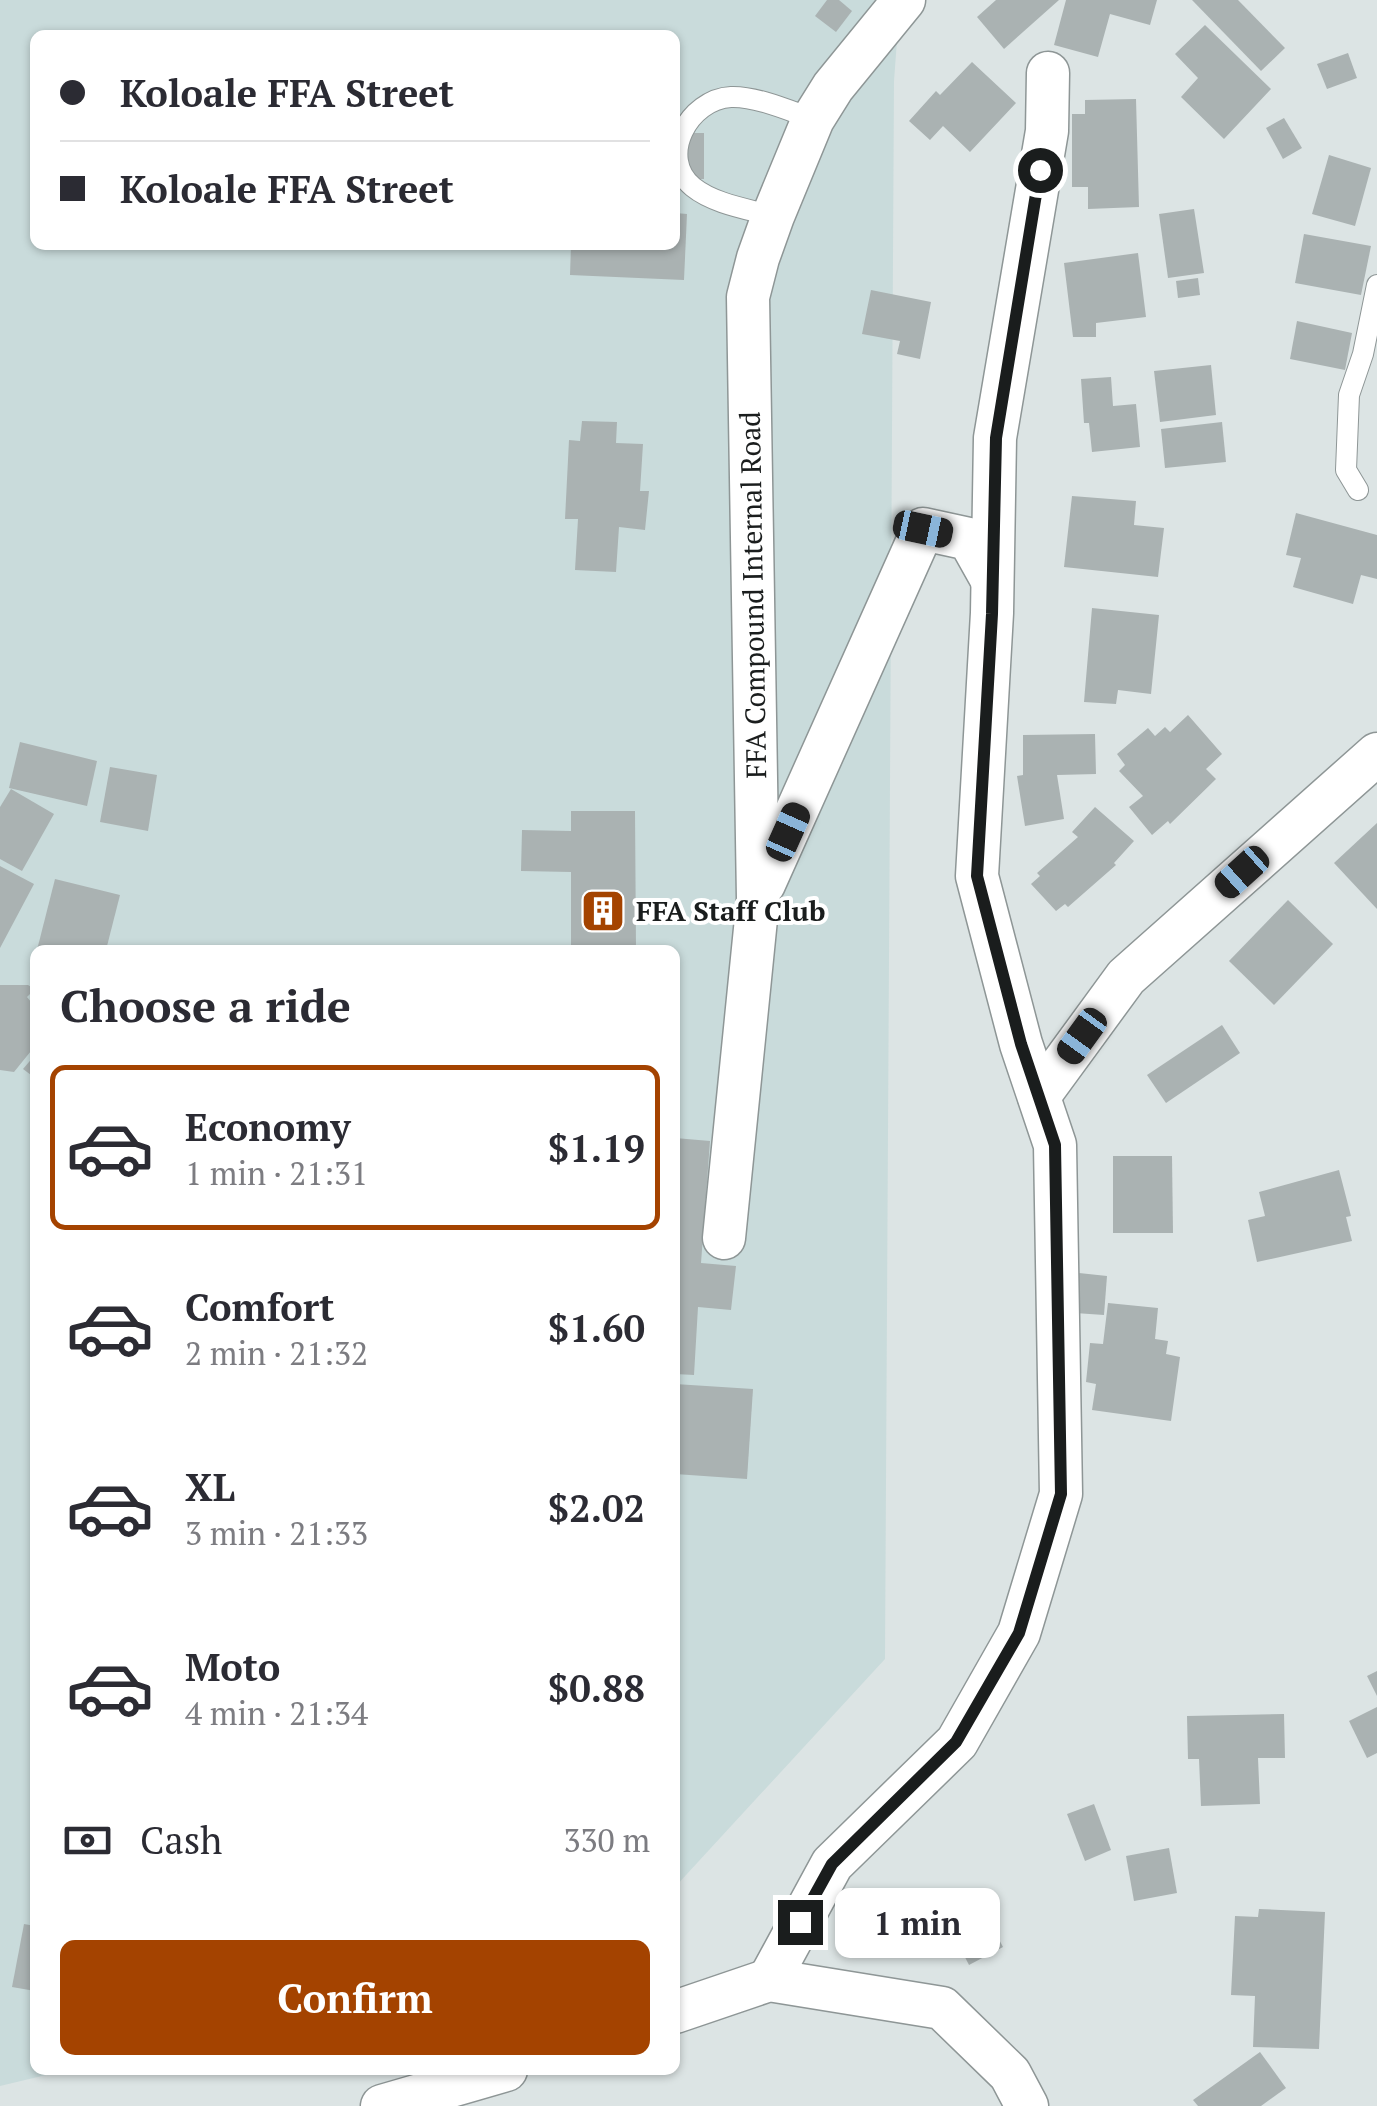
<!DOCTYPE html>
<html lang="en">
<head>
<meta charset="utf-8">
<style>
  :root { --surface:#fff; --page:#f2f2f3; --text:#2b2b33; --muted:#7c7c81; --line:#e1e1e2; --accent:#a44300 }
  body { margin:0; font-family:"PT Serif",serif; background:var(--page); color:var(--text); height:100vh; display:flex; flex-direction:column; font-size:38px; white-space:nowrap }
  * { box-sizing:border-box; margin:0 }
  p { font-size:32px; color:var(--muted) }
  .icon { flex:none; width:55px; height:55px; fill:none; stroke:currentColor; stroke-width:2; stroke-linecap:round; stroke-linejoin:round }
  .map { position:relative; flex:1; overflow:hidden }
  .details { position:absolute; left:30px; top:945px; width:650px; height:1130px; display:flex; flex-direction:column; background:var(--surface); border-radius:15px; box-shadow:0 2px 8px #0004 }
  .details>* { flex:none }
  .hud { position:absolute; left:30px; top:30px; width:650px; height:220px; border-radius:15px; box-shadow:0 2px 8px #0004; display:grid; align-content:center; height:220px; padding:0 30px; background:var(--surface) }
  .end { position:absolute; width:45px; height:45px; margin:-22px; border:12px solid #1a1d1d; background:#fff; box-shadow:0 0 0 5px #fff }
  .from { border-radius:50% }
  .bubble { position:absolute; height:70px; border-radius:15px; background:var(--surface); box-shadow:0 2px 8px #0004; font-size:32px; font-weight:800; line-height:70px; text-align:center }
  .car { position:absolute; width:30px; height:60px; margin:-30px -15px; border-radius:12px; box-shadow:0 0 8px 2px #0007; background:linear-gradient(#222 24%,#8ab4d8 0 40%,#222 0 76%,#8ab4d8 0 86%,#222 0) }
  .hud b { display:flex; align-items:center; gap:35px; height:95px; font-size:38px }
  .hud b+b { border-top:2px solid var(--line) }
  .hud i { width:25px; height:25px; background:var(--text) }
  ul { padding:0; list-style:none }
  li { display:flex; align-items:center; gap:30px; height:165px; margin:0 20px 15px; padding:0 10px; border:5px solid transparent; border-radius:15px }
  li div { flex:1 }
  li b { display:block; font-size:38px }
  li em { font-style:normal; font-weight:800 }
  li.current { border-color:var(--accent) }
  li>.icon { width:90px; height:90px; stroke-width:1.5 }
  h2 { padding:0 30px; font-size:45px; line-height:120px }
  .pay { display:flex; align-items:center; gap:25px; height:110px; padding:0 30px; font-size:38px }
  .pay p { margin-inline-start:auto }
  .button { display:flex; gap:20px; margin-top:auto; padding:20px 30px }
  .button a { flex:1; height:115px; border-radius:15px; background:var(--accent); color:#fff; font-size:40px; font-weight:800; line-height:115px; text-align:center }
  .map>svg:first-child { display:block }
  .built { fill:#c9dbdb; fill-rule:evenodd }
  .building { fill:#aab2b2 }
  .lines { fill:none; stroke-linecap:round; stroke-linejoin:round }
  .service-casing { stroke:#8e9696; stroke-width:22 }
  .minor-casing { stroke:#8e9696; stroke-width:45 }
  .service { stroke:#fff; stroke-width:20 }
  .minor { stroke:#fff; stroke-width:42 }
  .route { stroke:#1a1d1d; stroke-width:12 }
  .labels { text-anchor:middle; stroke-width:8; stroke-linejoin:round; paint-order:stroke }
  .street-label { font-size:28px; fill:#1a1d1d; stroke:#fff }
  .poi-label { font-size:28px; font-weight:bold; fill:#1a1d1d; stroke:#fff; text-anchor:start }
</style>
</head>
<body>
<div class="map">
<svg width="1377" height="2106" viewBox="0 0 1377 2106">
  <rect width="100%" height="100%" fill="#dce4e4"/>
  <!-- built -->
  <path class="built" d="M 0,0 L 900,0 L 894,81 L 885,1659 L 675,1887 L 675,950 L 35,950 L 35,2070 L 67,2070 L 0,2086 ZM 35,35 L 675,35 L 675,245 L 35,245 Z"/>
  <!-- building -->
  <g class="building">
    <polygon points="827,0 839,0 852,11 836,32 815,16"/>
    <polygon points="996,0 1059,0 1004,49 977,17"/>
    <polygon points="1066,0 1157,0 1150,25 1110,14 1098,57 1054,45"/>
    <polygon points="1192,0 1238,0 1285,48 1261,71"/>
    <polygon points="1205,25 1271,89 1224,139 1181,97 1198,78 1175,54"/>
    <polygon points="675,52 680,52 678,96 675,96"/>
    <polygon points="1348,53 1357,78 1327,89 1317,64"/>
    <polygon points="972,62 1016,103 970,152 943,126 930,140 909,121 936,91 940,95"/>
    <polygon points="1136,99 1139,207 1088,209 1088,187 1072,187 1072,114 1085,114 1085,100"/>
    <polygon points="1284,118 1302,148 1283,159 1266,128"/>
    <rect x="675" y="133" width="29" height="46"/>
    <polygon points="1329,155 1371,168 1355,226 1312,214"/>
    <polygon points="1194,209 1204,273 1168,278 1159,214"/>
    <polygon points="675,213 687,214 684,280 570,275 571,245 675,245"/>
    <polygon points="1304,234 1371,246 1361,295 1295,283"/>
    <polygon points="1138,253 1146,317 1096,323 1096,337 1073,337 1064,263"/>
    <polygon points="1198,278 1200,295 1178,298 1176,281"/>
    <polygon points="871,290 931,302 920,359 897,354 900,341 862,334"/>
    <polygon points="1297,321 1352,333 1345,370 1290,359"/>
    <polygon points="1211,365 1216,415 1160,422 1154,371"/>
    <polygon points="1111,377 1113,406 1136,404 1140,447 1092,452 1089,423 1084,423 1081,379"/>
    <polygon points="582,421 617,422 616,443 643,444 640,491 649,491 645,530 619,527 616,572 575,570 578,519 565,519 569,440 580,441"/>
    <polygon points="1222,422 1226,462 1165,468 1161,429"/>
    <polygon points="1072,496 1136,501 1134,525 1164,528 1158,577 1064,567"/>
    <polygon points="1296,513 1377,535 1377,579 1361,575 1353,604 1293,587 1301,558 1286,555"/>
    <polygon points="1092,608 1159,615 1151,694 1118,690 1116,704 1084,702"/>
    <polygon points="1188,715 1222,754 1206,769 1216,779 1170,824 1168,821 1152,835 1129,807 1143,796 1119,771 1125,765 1117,754 1148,728 1155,736 1165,727 1170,732"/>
    <polygon points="1095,734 1096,774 1057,775 1064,819 1025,826 1017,776 1023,775 1023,735"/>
    <polygon points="20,742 97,761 87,806 9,788"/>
    <polygon points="110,767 157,775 148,831 100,822"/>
    <polygon points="11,789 54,814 22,871 0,859 0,807"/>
    <polygon points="1095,807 1134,841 1114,863 1116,865 1068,907 1065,904 1056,911 1031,884 1040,876 1037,873 1078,837 1072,832"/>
    <polygon points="571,811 635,811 636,950 571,950 571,872 521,871 522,830 571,831"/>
    <polygon points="1377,823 1377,909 1334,863"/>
    <polygon points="0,866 34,884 0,948"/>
    <polygon points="55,879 120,895 106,950 37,950"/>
    <polygon points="1288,900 1333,944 1274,1005 1229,961"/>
    <polygon points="0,985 28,985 35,989 27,997 35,1007 35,1046 14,1072 0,1070"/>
    <polygon points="1222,1025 1240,1053 1166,1103 1147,1075"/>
    <polygon points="35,1055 35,1078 23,1069"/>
    <polygon points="675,1138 710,1141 701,1263 736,1266 731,1310 698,1307 694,1375 675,1374"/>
    <polygon points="1113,1156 1172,1156 1173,1233 1113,1233"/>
    <polygon points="1339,1170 1351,1216 1346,1217 1352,1241 1257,1262 1248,1220 1265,1216 1259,1192"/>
    <polygon points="1079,1273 1107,1276 1104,1315 1075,1313"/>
    <polygon points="1108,1303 1158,1308 1155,1339 1168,1341 1166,1354 1180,1357 1171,1421 1092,1410 1096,1384 1086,1382 1090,1343 1103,1344"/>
    <polygon points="675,1384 753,1389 747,1479 675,1474"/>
    <polygon points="1377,1671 1377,1696 1367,1676"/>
    <polygon points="1377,1707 1377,1753 1367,1758 1349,1721"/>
    <polygon points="1284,1714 1285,1758 1258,1758 1260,1804 1201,1806 1199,1759 1188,1759 1187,1716"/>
    <polygon points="1094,1804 1111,1850 1085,1861 1067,1814"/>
    <polygon points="1169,1848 1177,1893 1134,1901 1126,1856"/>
    <polygon points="1259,1909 1325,1912 1319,2049 1253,2047 1255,1996 1231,1995 1235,1916 1258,1917"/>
    <polygon points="984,1911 1003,1947 969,1965 950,1928"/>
    <polygon points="24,1924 35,1926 35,1991 12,1987"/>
    <polygon points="1260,2052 1286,2088 1261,2106 1198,2106 1193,2100"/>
  </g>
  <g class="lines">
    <defs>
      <g id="service">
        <path d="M 773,216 C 748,209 714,204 693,187 C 657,157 689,99 731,97 C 756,96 790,111 813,119"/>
        <polyline points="1358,490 1346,470 1349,395 1363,354 1377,285"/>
      </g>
      <g id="minor">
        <polyline points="764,884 923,529 969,539 992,580"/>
        <polyline points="1039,1096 1126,977 1377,754"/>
        <polyline points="724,1238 758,899 748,297 758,258 773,216 813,119 833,87 904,0"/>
        <polyline points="769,1980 832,1864 957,1742 1019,1633 1061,1494 1055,1145 1021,1044 977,876 992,613 995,438 1047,131 1048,73"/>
        <polyline points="675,2012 769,1980 942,2008 1010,2074 1027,2106"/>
        <polyline points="382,2106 506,2070"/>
      </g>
    </defs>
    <!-- service casing -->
    <use href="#service" class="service-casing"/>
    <!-- minor casing -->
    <use href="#minor" class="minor-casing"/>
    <!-- service -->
    <use href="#service" class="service"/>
    <!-- minor -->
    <use href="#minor" class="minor"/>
  </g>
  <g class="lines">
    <!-- route -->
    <polyline class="route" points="800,1922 832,1864 956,1742 1019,1633 1061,1494 1055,1145 1021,1044 977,876 992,614 996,438 1040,170"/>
  </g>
  <!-- icons -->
  <defs>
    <symbol id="building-square" viewBox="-11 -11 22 22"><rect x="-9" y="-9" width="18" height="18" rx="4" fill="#a44300" stroke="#fff"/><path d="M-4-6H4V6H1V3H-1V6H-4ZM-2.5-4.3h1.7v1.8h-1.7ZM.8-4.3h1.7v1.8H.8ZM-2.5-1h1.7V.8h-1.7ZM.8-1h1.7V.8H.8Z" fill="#fff"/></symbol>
  </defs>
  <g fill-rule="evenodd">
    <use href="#building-square" x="578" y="886" width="50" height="50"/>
  </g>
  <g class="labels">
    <!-- street labels -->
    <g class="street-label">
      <text transform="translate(753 595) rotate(-91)" y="10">FFA Compound Internal Road</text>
    </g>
    <!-- poi labels -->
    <g class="poi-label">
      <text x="636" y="921">FFA Staff Club</text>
    </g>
  </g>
</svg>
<i class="end from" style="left:1040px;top:170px"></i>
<i class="end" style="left:800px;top:1922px"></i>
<div class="bubble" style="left:835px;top:1888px;width:165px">1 min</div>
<i class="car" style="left:923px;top:529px;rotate:102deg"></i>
<i class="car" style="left:788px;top:832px;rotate:24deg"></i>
<i class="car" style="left:1242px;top:872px;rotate:228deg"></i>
<i class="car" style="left:1082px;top:1036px;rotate:216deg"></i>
<div class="hud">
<b><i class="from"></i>Koloale FFA Street</b>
<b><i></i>Koloale FFA Street</b>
</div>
<section class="details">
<h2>Choose a ride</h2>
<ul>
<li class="current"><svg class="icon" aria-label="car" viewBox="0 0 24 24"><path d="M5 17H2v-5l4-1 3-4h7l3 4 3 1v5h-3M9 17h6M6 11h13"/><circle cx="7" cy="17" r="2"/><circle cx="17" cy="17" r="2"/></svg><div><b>Economy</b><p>1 min · 21:31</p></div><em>$1.19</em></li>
<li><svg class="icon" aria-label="car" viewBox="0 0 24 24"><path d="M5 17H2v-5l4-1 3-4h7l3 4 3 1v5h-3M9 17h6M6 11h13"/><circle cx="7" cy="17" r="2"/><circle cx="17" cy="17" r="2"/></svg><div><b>Comfort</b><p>2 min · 21:32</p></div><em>$1.60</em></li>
<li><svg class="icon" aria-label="car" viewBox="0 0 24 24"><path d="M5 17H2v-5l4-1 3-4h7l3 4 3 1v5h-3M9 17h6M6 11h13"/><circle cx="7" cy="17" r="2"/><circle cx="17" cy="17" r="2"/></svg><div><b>XL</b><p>3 min · 21:33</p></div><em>$2.02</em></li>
<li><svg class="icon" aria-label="car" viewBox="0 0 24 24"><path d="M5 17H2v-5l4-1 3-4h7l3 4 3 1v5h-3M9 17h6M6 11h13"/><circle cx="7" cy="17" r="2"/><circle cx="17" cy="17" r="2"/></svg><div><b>Moto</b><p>4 min · 21:34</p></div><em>$0.88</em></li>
</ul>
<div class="pay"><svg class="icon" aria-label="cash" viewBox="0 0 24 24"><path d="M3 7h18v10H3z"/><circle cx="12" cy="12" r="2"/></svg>Cash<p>330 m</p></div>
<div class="button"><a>Confirm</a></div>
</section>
</div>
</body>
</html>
